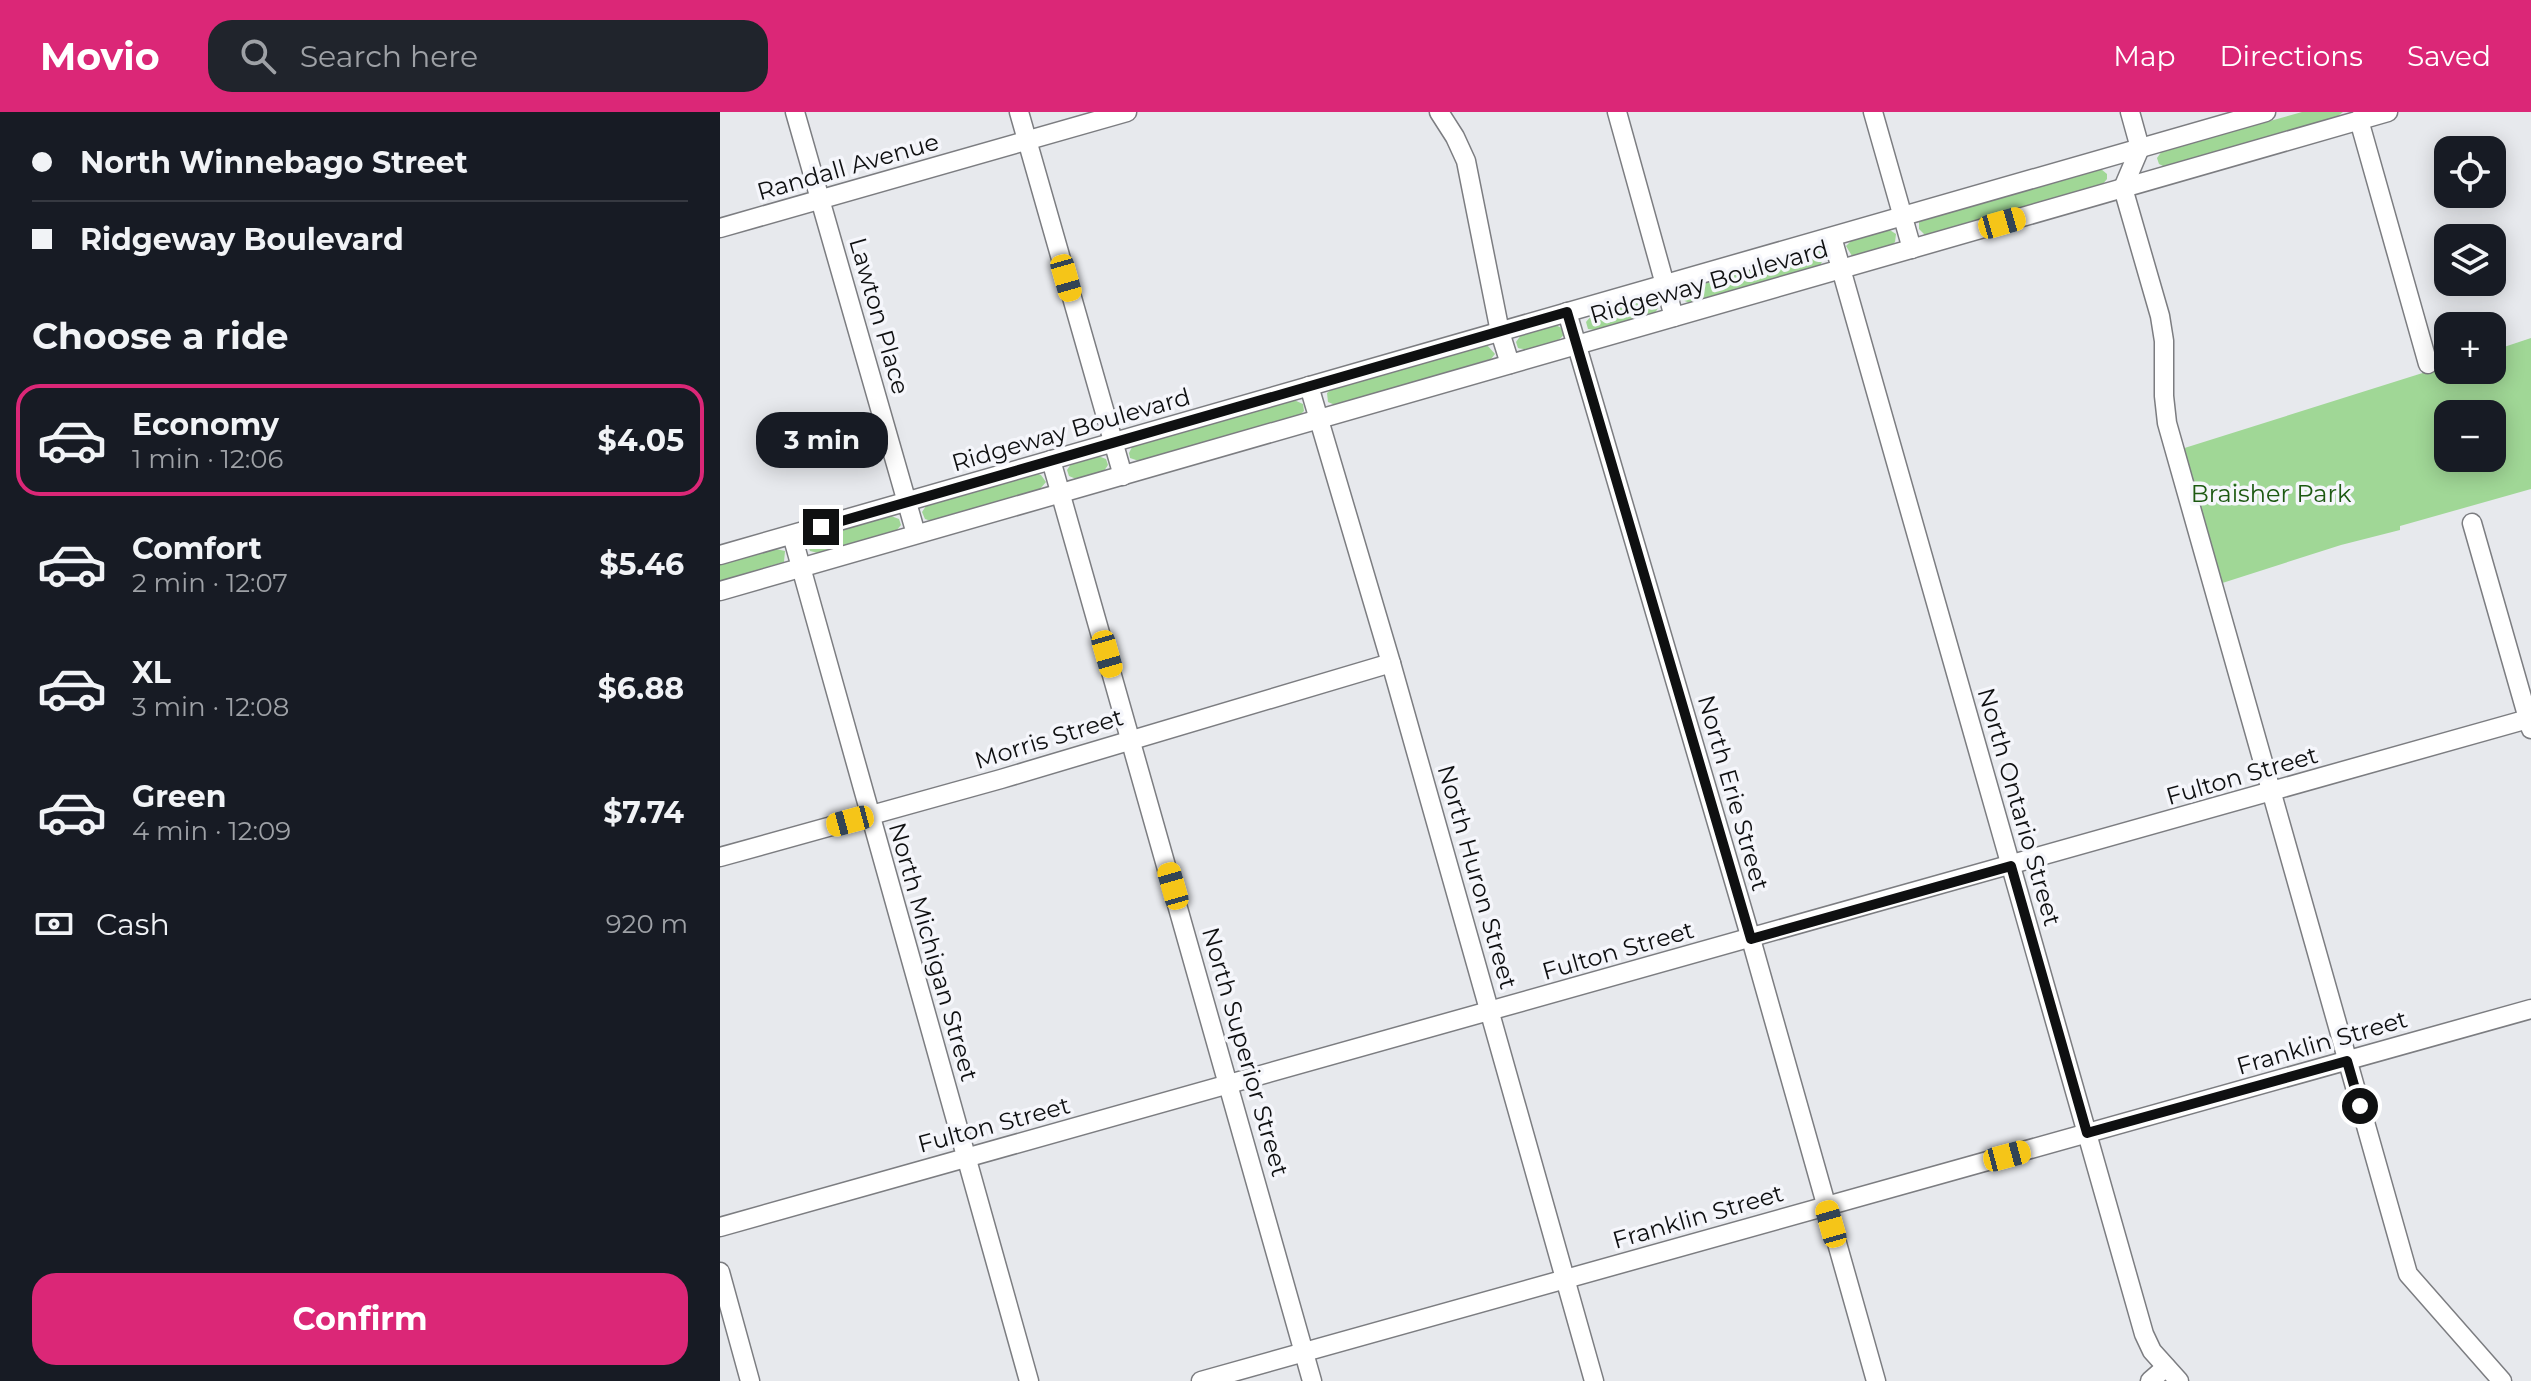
<!DOCTYPE html>
<html lang="en">
<head>
<meta charset="utf-8">
<style>
  :root { --surface:#171b24; --page:#20242c; --text:#f1f3f6; --muted:#9ea1a6; --line:#363941; --accent:#db2777 }
  body { margin:0; font-family:Montserrat,sans-serif; background:var(--page); color:var(--text); height:100vh; display:flex; flex-direction:column; font-size:30px; white-space:nowrap }
  * { box-sizing:border-box; margin:0 }
  p { font-size:26px; color:var(--muted) }
  .icon { flex:none; width:44px; height:44px; fill:none; stroke:currentColor; stroke-width:2; stroke-linecap:round; stroke-linejoin:round }
  .map { position:relative; flex:1; overflow:hidden }
  .details { display:flex; flex-direction:column; background:var(--surface); width:720px }
  .details>* { flex:none }
  .guide { display:grid; align-content:center; height:176px; padding:0 32px; background:var(--surface) }
  .fabs { position:absolute; left:1714px; top:24px; display:grid; gap:16px }
  .fabs a { display:grid; place-items:center; width:72px; height:72px; border-radius:16px; background:var(--surface); box-shadow:0 4px 20px #0003; font-size:40px }
  .end { position:absolute; width:36px; height:36px; margin:-18px; border:10px solid #0f1011; background:#fff; box-shadow:0 0 0 4px #fff }
  .from { border-radius:50% }
  .bubble { position:absolute; height:56px; border-radius:24px; background:var(--surface); box-shadow:0 4px 20px #0003; font-size:26px; font-weight:700; line-height:56px; text-align:center }
  .car { position:absolute; width:24px; height:48px; margin:-24px -12px; border-radius:10px; box-shadow:0 0 6px 2px #0007; background:linear-gradient(#f5c518 24%,#345 0 40%,#f5c518 0 76%,#345 0 86%,#f5c518 0) }
  .guide b { display:flex; align-items:center; gap:28px; height:76px; font-size:30px }
  .guide b+b { border-top:2px solid var(--line) }
  .guide i { width:20px; height:20px; background:var(--text) }
  ul { padding:0; list-style:none }
  li { display:flex; align-items:center; gap:24px; height:112px; margin:0 16px 12px; padding:0 16px; border:4px solid transparent; border-radius:24px }
  li div { flex:1 }
  li b { display:block; font-size:30px }
  li em { font-style:normal; font-weight:700 }
  li.current { border-color:var(--accent) }
  li>.icon { width:72px; height:72px; stroke-width:1.5 }
  h2 { padding:0 32px; font-size:36px; line-height:96px }
  .pay { display:flex; align-items:center; gap:20px; height:88px; padding:0 32px; font-size:30px }
  .pay p { margin-inline-start:auto }
  .primary-button { display:flex; gap:16px; margin-top:auto; padding:16px 32px }
  .primary-button a { flex:1; height:92px; border-radius:24px; background:var(--accent); color:#fff; font-size:32px; font-weight:700; line-height:92px; text-align:center }
  header { display:flex; align-items:center; gap:48px; box-sizing:border-box; height:112px; padding:0 40px; background:var(--accent); color:#fff }
  header strong { font-size:38px }
  nav { display:flex; gap:44px; margin-inline-start:auto; font-size:28px }
  .search { width:560px; height:72px; background:var(--page); display:flex; align-items:center; gap:20px; box-sizing:border-box; padding:0 28px; border-radius:24px; color:var(--muted); font-size:30px }
  main { display:flex; flex:1; min-height:0 }
  .map>svg:first-child { display:block }
  .green { fill:#a0d796; fill-rule:evenodd }
  .lines { fill:none; stroke-linecap:round; stroke-linejoin:round }
  .minor-casing { stroke:#7c7d81; stroke-width:21 }
  .minor { stroke:#fff; stroke-width:18 }
  .route { stroke:#0f1011; stroke-width:10 }
  .labels { text-anchor:middle; stroke-width:7; stroke-linejoin:round; paint-order:stroke }
  .street-label { font-size:24px; fill:#0f1011; stroke:#f5f6fb }
  .park-label { font-size:24px; fill:#1c5911; stroke:#f5f6fb }
</style>
</head>
<body>
<header>
<strong>Movio</strong>
<div class="search"><svg class="icon" aria-label="search" viewBox="0 0 24 24"><circle cx="10" cy="10" r="6"/><path d="M15 15l6 6"/></svg>Search here</div>
<nav><a>Map</a><a>Directions</a><a>Saved</a></nav>
</header>
<main>
<section class="details">
<div class="guide">
<b><i class="from"></i>North Winnebago Street</b>
<b><i></i>Ridgeway Boulevard</b>
</div>
<h2>Choose a ride</h2>
<ul>
<li class="current"><svg class="icon" aria-label="car" viewBox="0 0 24 24"><path d="M5 17H2v-5l4-1 3-4h7l3 4 3 1v5h-3M9 17h6M6 11h13"/><circle cx="7" cy="17" r="2"/><circle cx="17" cy="17" r="2"/></svg><div><b>Economy</b><p>1 min · 12:06</p></div><em>$4.05</em></li>
<li><svg class="icon" aria-label="car" viewBox="0 0 24 24"><path d="M5 17H2v-5l4-1 3-4h7l3 4 3 1v5h-3M9 17h6M6 11h13"/><circle cx="7" cy="17" r="2"/><circle cx="17" cy="17" r="2"/></svg><div><b>Comfort</b><p>2 min · 12:07</p></div><em>$5.46</em></li>
<li><svg class="icon" aria-label="car" viewBox="0 0 24 24"><path d="M5 17H2v-5l4-1 3-4h7l3 4 3 1v5h-3M9 17h6M6 11h13"/><circle cx="7" cy="17" r="2"/><circle cx="17" cy="17" r="2"/></svg><div><b>XL</b><p>3 min · 12:08</p></div><em>$6.88</em></li>
<li><svg class="icon" aria-label="car" viewBox="0 0 24 24"><path d="M5 17H2v-5l4-1 3-4h7l3 4 3 1v5h-3M9 17h6M6 11h13"/><circle cx="7" cy="17" r="2"/><circle cx="17" cy="17" r="2"/></svg><div><b>Green</b><p>4 min · 12:09</p></div><em>$7.74</em></li>
</ul>
<div class="pay"><svg class="icon" aria-label="cash" viewBox="0 0 24 24"><path d="M3 7h18v10H3z"/><circle cx="12" cy="12" r="2"/></svg>Cash<p>920 m</p></div>
<div class="primary-button"><a>Confirm</a></div>
</section>
<div class="map">
<svg width="1811" height="1269" viewBox="0 0 1811 1269">
  <rect width="100%" height="100%" fill="#e7e9ed"/>
  <!-- green -->
  <g class="green">
    <polygon points="1582,0 1623,0 1618,4 1445,55 1439,52 1437,46 1442,39"/>
    <polygon points="1381,57 1387,62 1387,67 1382,73 1205,123 1199,117 1199,110 1204,107"/>
    <polygon points="1168,117 1176,122 1175,130 1171,134 1132,144 1126,134 1131,129"/>
    <polygon points="1095,139 1099,139 1105,143 1100,154 970,191 962,188 961,182 966,176"/>
    <polygon points="930,187 937,190 939,195 934,202 876,218 868,217 866,210 872,203"/>
    <path d="M 836,213 L 843,217 L 844,222 C 838,233 810,240 798,236 L 796,230 L 801,223 Z"/>
    <path d="M 1811,226 L 1811,377 L 1680,414 L 1680,418 L 1621,433 L 1493,474 L 1455,339 L 1728,253 L 1728,258 L 1772,258 L 1772,239 ZM 1728,302 L 1772,302 L 1772,346 L 1728,346 Z"/>
    <polygon points="767,233 775,242 771,247 615,293 608,290 607,281 612,277"/>
    <polygon points="574,288 583,292 584,299 580,303 419,349 410,346 409,341 412,335"/>
    <polygon points="378,344 386,347 388,353 384,359 356,367 349,364 347,358 351,352"/>
    <polygon points="318,362 321,363 326,370 320,377 211,409 205,407 202,400 206,394"/>
    <polygon points="171,404 179,407 181,413 176,419 98,441 90,439 88,433 93,426"/>
    <polygon points="56,437 65,439 64,450 0,469 0,453"/>
  </g>
  <g class="lines">
    <defs>
      <g id="minor">
        <polyline points="75,0 196,422"/>
        <polyline points="299,0 403,364"/>
        <polyline points="719,0 735,25 746,49 780,220 790,252"/>
        <polyline points="897,0 954,205"/>
        <polyline points="1153,0 1192,137"/>
        <polyline points="1410,0 1420,36 1403,76 1440,204 1444,229 1444,284 1447,311 1688,1162 1782,1269"/>
        <polyline points="1645,0 1639,8 1708,252"/>
        <polyline points="0,116 407,0"/>
        <polyline points="1112,125 1424,1222 1432,1239 1459,1269"/>
        <polyline points="847,200 1031,827 1156,1269"/>
        <polyline points="589,274 671,551 874,1269"/>
        <polyline points="331,348 592,1269"/>
        <polyline points="1752,411 1811,617"/>
        <polyline points="72,423 309,1269"/>
        <polyline points="0,443 1546,0"/>
        <polyline points="0,479 1668,0"/>
        <polyline points="0,745 281,667 671,551"/>
        <polyline points="0,1115 1808,607"/>
        <polyline points="0,1160 30,1269"/>
        <polyline points="481,1269 1811,897"/>
        <polyline points="1430,1269 1446,1255"/>
      </g>
    </defs>
    <!-- minor casing -->
    <use href="#minor" class="minor-casing"/>
    <!-- minor -->
    <use href="#minor" class="minor"/>
  </g>
  <g class="lines">
    <!-- route -->
    <polyline class="route" points="101,415 847,200 1031,827 1291,754 1367,1021 1627,949 1640,994"/>
  </g>
  <g class="labels">
    <!-- street labels -->
    <g class="street-label">
      <text transform="translate(128 55) rotate(-16)" y="8">Randall Avenue</text>
      <text transform="translate(989 170) rotate(-16)" y="8">Ridgeway Boulevard</text>
      <text transform="translate(159 204) rotate(74)" y="8">Lawton Place</text>
      <text transform="translate(351 318) rotate(-16)" y="8">Ridgeway Boulevard</text>
      <text transform="translate(329 627) rotate(-17)" y="8">Morris Street</text>
      <text transform="translate(1522 664) rotate(-16)" y="8">Fulton Street</text>
      <text transform="translate(1013 681) rotate(74)" y="8">North Erie Street</text>
      <text transform="translate(1299 695) rotate(74)" y="8">North Ontario Street</text>
      <text transform="translate(757 765) rotate(74)" y="8">North Huron Street</text>
      <text transform="translate(898 839) rotate(-16)" y="8">Fulton Street</text>
      <text transform="translate(213 840) rotate(74)" y="8">North Michigan Street</text>
      <text transform="translate(1602 931) rotate(-16)" y="8">Franklin Street</text>
      <text transform="translate(525 940) rotate(74)" y="8">North Superior Street</text>
      <text transform="translate(274 1013) rotate(-15)" y="8">Fulton Street</text>
      <text transform="translate(978 1105) rotate(-16)" y="8">Franklin Street</text>
    </g>
    <!-- park labels -->
    <g class="park-label">
      <text x="1551" y="390">Braisher Park</text>
    </g>
  </g>
</svg>
<div class="fabs">
<a><svg class="icon" aria-label="locate" viewBox="0 0 24 24"><circle cx="12" cy="12" r="6"/><path d="M12 2v4M12 18v4M2 12h4M18 12h4"/></svg></a>
<a><svg class="icon" aria-label="layers" viewBox="0 0 24 24"><path d="M12 4l9 5-9 5-9-5zM3 14l9 5 9-5"/></svg></a>
<a>+</a>
<a>−</a>
</div>
<i class="end from" style="left:1640px;top:994px"></i>
<i class="end" style="left:101px;top:415px"></i>
<div class="bubble" style="left:36px;top:300px;width:132px">3 min</div>
<i class="car" style="left:1282px;top:111px;rotate:74deg"></i>
<i class="car" style="left:346px;top:166px;rotate:164deg"></i>
<i class="car" style="left:387px;top:542px;rotate:164deg"></i>
<i class="car" style="left:130px;top:709px;rotate:255deg"></i>
<i class="car" style="left:453px;top:774px;rotate:344deg"></i>
<i class="car" style="left:1287px;top:1044px;rotate:75deg"></i>
<i class="car" style="left:1111px;top:1112px;rotate:344deg"></i>
</div>
</main>
</body>
</html>
